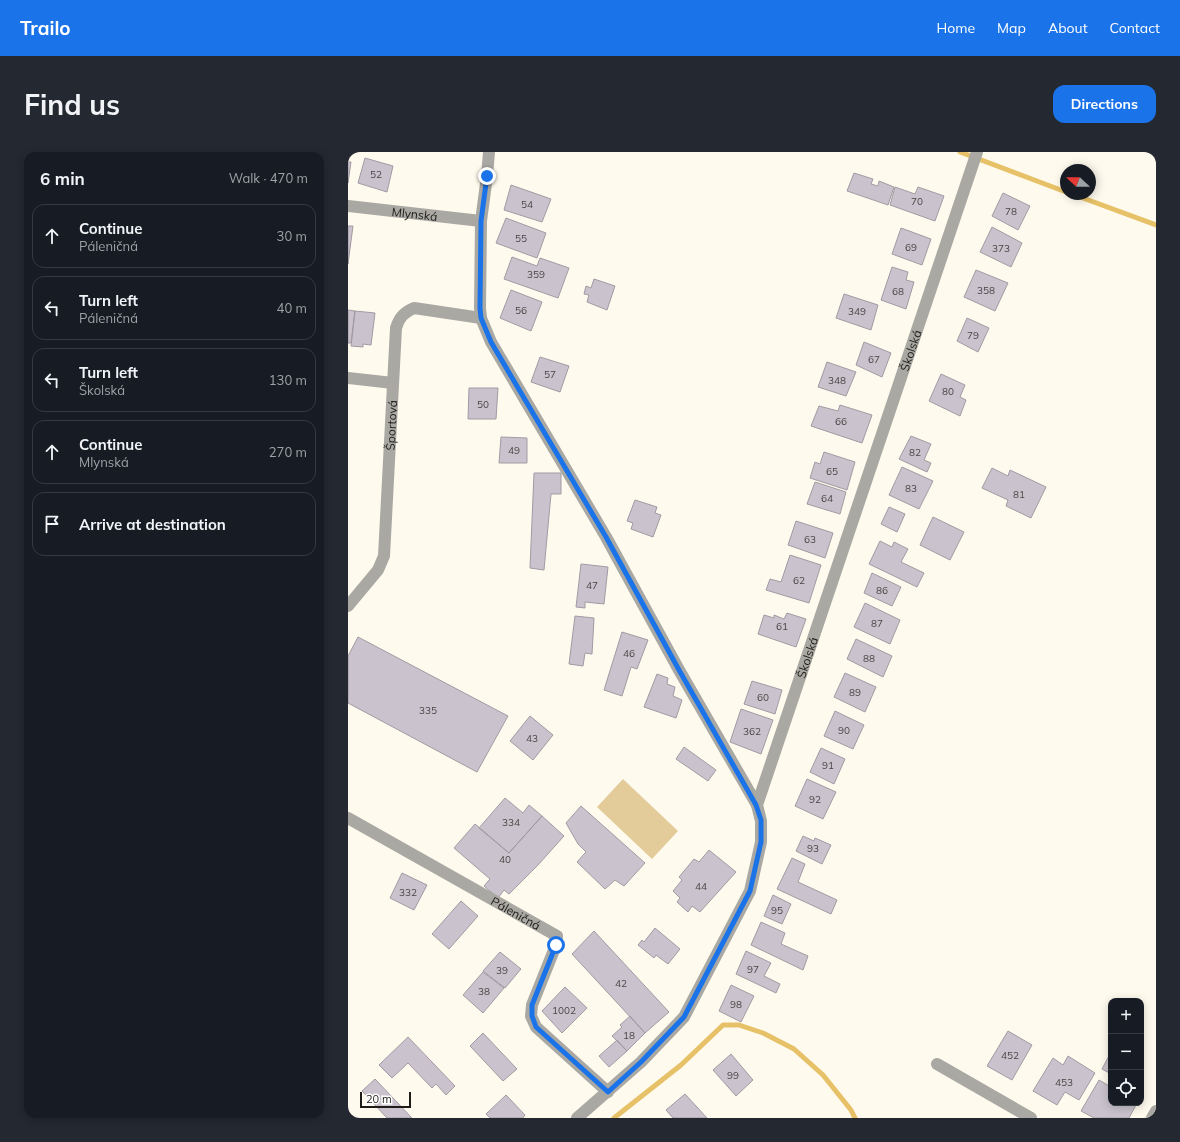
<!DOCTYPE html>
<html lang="en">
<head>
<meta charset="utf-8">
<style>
  body { margin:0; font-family:Mulish,sans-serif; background:#242831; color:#f1f3f6 }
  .controls { position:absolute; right:12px; bottom:12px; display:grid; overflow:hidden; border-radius:8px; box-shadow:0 2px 10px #0003 }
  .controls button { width:36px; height:36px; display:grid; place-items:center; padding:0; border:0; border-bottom:1px solid #363941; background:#171b24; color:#f1f3f6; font:20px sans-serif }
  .compass { position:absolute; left:712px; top:12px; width:36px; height:36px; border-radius:50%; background:#171b24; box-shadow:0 2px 10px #0003; rotate:292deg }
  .scale { position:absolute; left:12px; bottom:10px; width:51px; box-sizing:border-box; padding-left:4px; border:2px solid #1e1c18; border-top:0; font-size:11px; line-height:14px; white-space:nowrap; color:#1e1c18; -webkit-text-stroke:3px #fff; paint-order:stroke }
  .stop { position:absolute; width:12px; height:12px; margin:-9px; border:3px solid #1a73e8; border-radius:50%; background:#fff }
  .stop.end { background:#1a73e8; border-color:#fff; box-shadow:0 1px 4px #0008 }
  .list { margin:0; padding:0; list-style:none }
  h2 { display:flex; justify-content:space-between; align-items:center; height:52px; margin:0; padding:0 16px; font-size:17px }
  h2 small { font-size:13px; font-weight:400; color:#9ea1a6 }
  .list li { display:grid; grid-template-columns:26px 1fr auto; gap:12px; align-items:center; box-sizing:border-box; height:64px; margin:0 8px 8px; padding:0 8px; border:1px solid #363941; border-radius:12px }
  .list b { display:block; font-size:15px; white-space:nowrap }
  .list p { margin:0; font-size:13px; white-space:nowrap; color:#9ea1a6 }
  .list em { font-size:13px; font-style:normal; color:#9ea1a6 }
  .icon { flex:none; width:22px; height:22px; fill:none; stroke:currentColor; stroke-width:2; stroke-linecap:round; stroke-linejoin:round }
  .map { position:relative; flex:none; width:808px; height:966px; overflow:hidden; border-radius:12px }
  header { display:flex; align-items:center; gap:24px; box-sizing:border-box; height:56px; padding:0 20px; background:#1a73e8; color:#fff }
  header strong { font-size:19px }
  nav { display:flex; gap:22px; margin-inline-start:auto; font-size:14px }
  .intro { display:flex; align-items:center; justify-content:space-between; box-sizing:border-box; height:96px; padding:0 24px }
  h1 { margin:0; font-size:28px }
  .button { padding:10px 18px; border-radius:12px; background:#1a73e8; color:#fff; font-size:14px; font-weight:700 }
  main { display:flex; gap:24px; padding:0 24px }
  aside { flex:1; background:#171b24; border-radius:12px; box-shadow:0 2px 10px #0003 }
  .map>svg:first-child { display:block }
  .green { fill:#e3cc99 }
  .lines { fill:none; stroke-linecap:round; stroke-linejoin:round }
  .stream { stroke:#e7c168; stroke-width:5 }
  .building { fill:#cac3cd; stroke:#a19aa3 }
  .street { stroke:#aaa8a3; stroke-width:12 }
  .route { stroke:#1a73e8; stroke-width:5 }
  .labels { text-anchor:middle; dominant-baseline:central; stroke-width:3.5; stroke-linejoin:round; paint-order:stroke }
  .number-label { font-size:10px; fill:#494645 }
  .street-label { font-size:12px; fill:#1e1c18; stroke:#fff }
</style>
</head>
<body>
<header>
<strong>Trailo</strong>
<nav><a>Home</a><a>Map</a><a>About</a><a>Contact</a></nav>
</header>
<div class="intro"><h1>Find us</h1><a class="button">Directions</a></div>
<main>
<aside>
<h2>6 min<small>Walk · 470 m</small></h2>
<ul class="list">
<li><svg class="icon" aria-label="ahead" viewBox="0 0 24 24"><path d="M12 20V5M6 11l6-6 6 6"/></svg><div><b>Continue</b><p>Páleničná</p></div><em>30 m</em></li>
<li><svg class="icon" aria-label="left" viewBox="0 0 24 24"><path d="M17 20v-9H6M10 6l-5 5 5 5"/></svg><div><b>Turn left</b><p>Páleničná</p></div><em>40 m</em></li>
<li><svg class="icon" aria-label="left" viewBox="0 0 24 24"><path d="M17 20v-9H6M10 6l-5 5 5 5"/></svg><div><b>Turn left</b><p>Školská</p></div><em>130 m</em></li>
<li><svg class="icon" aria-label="ahead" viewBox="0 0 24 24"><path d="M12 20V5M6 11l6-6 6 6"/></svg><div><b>Continue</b><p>Mlynská</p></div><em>270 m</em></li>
<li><svg class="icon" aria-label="arrive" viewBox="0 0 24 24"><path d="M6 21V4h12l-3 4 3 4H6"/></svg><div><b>Arrive at destination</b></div></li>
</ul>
</aside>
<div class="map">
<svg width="808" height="966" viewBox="0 0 808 966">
  <rect width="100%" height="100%" fill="#fffaee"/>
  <path class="green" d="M275 627 330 679 304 707 249 655Z"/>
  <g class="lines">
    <path class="stream" d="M612 0 718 40
      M724 42 808 73
      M266 966 333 913 375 873H391L415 881 446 897 475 923 503 958 507 966"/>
  </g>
  <path class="building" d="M17 6 45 14 39 40 10 31Z
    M0 10H3L0 31Z
    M506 21 525 27 523 32 530 34 531 29 546 35 540 53 499 39Z
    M163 33 203 47 194 70 156 58Z
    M547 35 567 42 570 35 596 44 587 69 542 53Z
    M655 41 682 54 670 78 644 64Z
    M158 66 198 81 189 106 148 91Z
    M0 74H5L0 112Z
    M644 75 674 91 663 115 632 100Z
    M553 76 583 87 574 113 544 102Z
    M164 105 189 114 192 106 221 116 210 146 156 127Z
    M544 115 560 120 558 128 566 130 558 157 533 148Z
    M628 118 660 131 647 159 616 145Z
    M246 127 267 134 259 158 239 150 241 143 236 142 238 134 243 136Z
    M163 138 194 150 183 179 152 166Z
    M496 142 530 153 523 178 488 166Z
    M0 158 7 159 3 191H0Z
    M7 159 27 161 23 193 15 192V195L3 194Z
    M619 166 641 176 630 200 609 189Z
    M516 190 543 201 534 225 508 213Z
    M192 205 221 214 212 240 183 230Z
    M479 210 508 220 498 244 470 235Z
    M593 222 617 233 612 245 618 248 612 264 581 249Z
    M121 236H150L148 267H120Z
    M492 253 524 263 514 291 463 274 471 254 490 259Z
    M563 284 583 292 576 308 583 311 579 320 551 307Z
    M153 285 179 286V311H151Z
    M476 300 507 310 499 338 462 326 467 310 472 312Z
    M554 315 585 329 571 357 541 343Z
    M644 316 660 324 662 318 698 335 683 366 658 354 660 348 634 336Z
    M186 321H213V342H203L196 418 182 416Z
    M467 330 498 340 492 362 459 352Z
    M287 348 309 355 307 361 313 363 305 385 283 377 285 371 279 369Z
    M541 355 557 362 549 380 533 372Z
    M585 365 616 380 602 408 572 393Z
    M448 369 485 381 477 406 440 393Z
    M532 389 544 395 546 390 560 397 553 410 576 421 569 435 521 412Z
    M442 403 473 413 461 451 418 438 422 427 433 430Z
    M233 412 260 415 256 452 237 450V456L228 455Z
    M524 421 553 435 544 454 516 441Z
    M517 451 552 468 542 492 506 475Z
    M439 461 458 467 448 495 410 482 416 463 426 466V463L436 467Z
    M227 464 246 466 244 502 237 501 235 514 221 512Z
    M274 480 300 488 289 517 283 515 274 544 256 538Z
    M10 485 160 564 129 620 0 551V504Z
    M508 487 544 504 535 525 499 507Z
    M497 521 528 535 517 560 486 545Z
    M309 522 320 526 319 532 327 535 325 544 334 548 328 566 296 555Z
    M404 529 434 538 427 562 396 552Z
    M393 557 425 568 413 602 382 590Z
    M487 559 516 573 505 597 476 584Z
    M182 564 205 583 185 608 162 589Z
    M336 595 368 618 360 629 328 607Z
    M473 596 497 607 486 632 462 620Z
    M459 627 488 640 475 667 447 654Z
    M157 646 175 661 181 653 194 664 161 701 131 676Z
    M233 654 297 711 276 734 267 728 257 737 229 710 238 700 230 692 218 671Z
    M194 664 216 684 190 713 161 742 156 738 150 746 136 734 142 727 106 696 127 672 161 701Z
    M455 684 466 689 467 686 483 693 474 712 448 699Z
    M361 698 388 720 352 760 344 754 340 760 329 750 332 746 325 739 334 728 331 725 346 707 351 710Z
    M444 706 457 712 450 730 489 748 483 762 429 737Z
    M54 721 79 733 66 758 42 746Z
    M425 743 443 752 434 772 416 764Z
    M113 749 130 764 101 797 84 782Z
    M413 770 437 781 433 792 460 804 455 818 403 793Z
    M307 776 332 797 320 812 308 803 306 806 290 793 294 788 296 790Z
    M246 779 321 860 297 881 224 802Z
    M398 799 423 811 416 824 432 832 428 841 388 822Z
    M152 800 173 817 157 836 135 819Z
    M135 820 156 836 135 861 115 843Z
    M383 833 406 844 393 870 371 859Z
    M217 835 239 856 214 881 194 859Z
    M282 864 297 881 279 899 264 884 274 875 272 873Z
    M660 879 684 893 664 928 639 914Z
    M135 881 169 917 155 929 122 894Z
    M60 885 107 934 98 943 88 932 84 936 60 911 44 926 31 913Z
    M269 888 279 899 261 915 251 904Z
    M763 900V922L754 917Z
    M383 902 405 928 388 944 365 918Z
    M720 904 747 921 731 948 717 940 709 953 685 939 705 906 715 913Z
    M27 927 64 966H39L14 939Z
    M751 928 763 935V951H789L781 966H746L733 959Z
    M337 942 359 966H325L318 958Z
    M158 943 177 963 175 966H142L138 962Z"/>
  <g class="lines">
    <g class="street">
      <path d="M141 0 139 24 133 69 132 156 133 166 143 190 258 385 331 518 409 653"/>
      <path id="s1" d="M0 54 133 69"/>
      <path d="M0 226 45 231"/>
      <path id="s2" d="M0 454 30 418 36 404 48 176C51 166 55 161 66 156L133 166"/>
      <path id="s3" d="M0 666 209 784 208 793 184 853 183 864 188 875 260 940"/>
      <path d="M589 912 683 966"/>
      <path id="s4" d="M229 966 293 910 336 865 402 739 413 690V669L409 653 629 0"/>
      <path d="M804 966 808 959"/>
    </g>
  </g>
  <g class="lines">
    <path class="route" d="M139 24 133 69 132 156 133 166 143 190 258 385 331 518 408 653 413 668V690L402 739 336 865 293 910 260 940 188 875 184 864V853L208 793"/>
  </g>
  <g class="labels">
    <g class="number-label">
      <text x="28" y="22">52</text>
      <text x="569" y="49">70</text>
      <text x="179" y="52">54</text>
      <text x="663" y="59">78</text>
      <text x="173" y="86">55</text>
      <text x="563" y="95">69</text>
      <text x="653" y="96">373</text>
      <text x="188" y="122">359</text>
      <text x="638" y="138">358</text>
      <text x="550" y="139">68</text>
      <text x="173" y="158">56</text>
      <text x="509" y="159">349</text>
      <text x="625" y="183">79</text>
      <text x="526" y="207">67</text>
      <text x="202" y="222">57</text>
      <text x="489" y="228">348</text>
      <text x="600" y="239">80</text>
      <text x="135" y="252">50</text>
      <text x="493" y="269">66</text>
      <text x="166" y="298">49</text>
      <text x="567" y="300">82</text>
      <text x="484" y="319">65</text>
      <text x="563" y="336">83</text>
      <text x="671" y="342">81</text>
      <text x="479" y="346">64</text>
      <text x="462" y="387">63</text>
      <text x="451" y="428">62</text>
      <text x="244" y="433">47</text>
      <text x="534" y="438">86</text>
      <text x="529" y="471">87</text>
      <text x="434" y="474">61</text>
      <text x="281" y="501">46</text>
      <text x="521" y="506">88</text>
      <text x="507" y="540">89</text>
      <text x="415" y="545">60</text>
      <text x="80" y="558">335</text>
      <text x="496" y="578">90</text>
      <text x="404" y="579">362</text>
      <text x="184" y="586">43</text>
      <text x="480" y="613">91</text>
      <text x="467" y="647">92</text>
      <text x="163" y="670">334</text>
      <text x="465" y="696">93</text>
      <text x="157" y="707">40</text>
      <text x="353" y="734">44</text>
      <text x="60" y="740">332</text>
      <text x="429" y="758">95</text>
      <text x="405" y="817">97</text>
      <text x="154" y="818">39</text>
      <text x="273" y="831">42</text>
      <text x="136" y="839">38</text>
      <text x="388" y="852">98</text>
      <text x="216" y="858">1002</text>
      <text x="281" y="883">18</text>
      <text x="662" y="903">452</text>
      <text x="385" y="923">99</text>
      <text x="716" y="930">453</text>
    </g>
    <g class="street-label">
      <text stroke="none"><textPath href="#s1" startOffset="67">Mlynská</textPath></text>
      <text stroke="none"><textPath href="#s4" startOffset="857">Školská</textPath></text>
      <text stroke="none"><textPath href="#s2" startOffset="193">Športová</textPath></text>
      <text stroke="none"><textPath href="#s4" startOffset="533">Školská</textPath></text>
      <text stroke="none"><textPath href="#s3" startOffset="193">Páleničná</textPath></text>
    </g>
  </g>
</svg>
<div class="controls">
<button>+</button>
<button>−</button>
<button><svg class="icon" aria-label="locate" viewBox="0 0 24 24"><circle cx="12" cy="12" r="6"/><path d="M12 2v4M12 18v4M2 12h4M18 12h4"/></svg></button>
</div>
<svg class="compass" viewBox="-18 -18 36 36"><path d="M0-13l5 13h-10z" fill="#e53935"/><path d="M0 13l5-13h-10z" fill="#9ea1a6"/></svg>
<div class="scale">20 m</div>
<div class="stop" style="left:208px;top:793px"></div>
<div class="stop end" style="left:139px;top:24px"></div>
</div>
</main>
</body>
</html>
